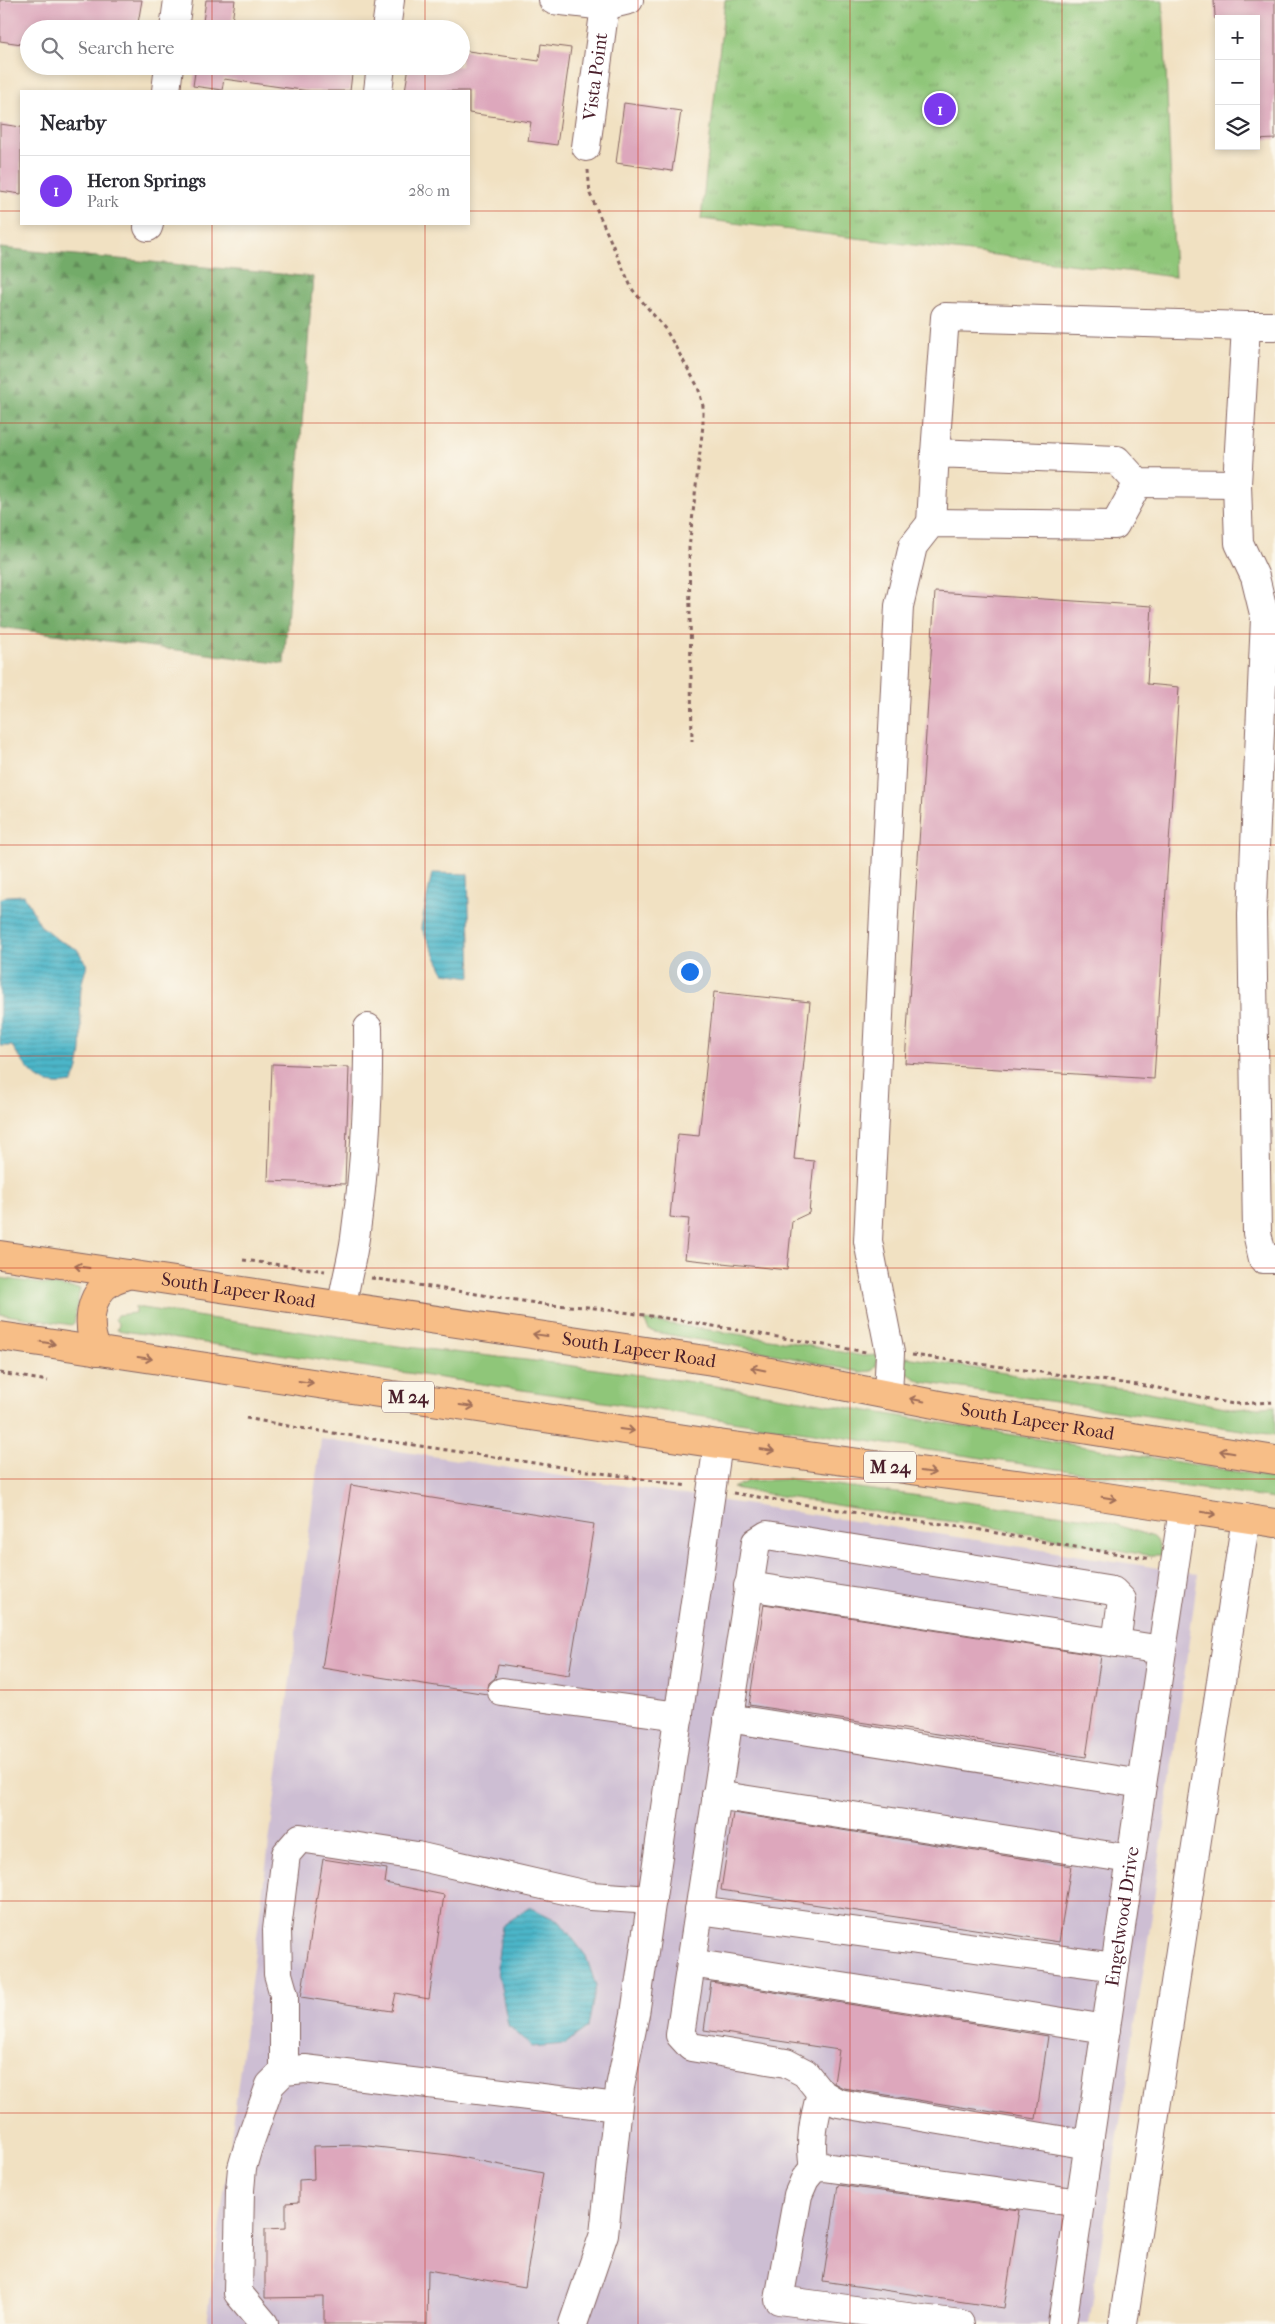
<!DOCTYPE html>
<html lang="en">
<head>
<meta charset="utf-8">
<style>
  body { margin:0; font-family:"IM FELL French Canon",serif; background:#f2f2f3; color:#2b2b33 }
  .controls { position:absolute; right:15px; top:15px; display:grid; overflow:hidden; border-radius:0px; box-shadow:0 2px 8px #0003 }
  .controls button { width:45px; height:45px; display:grid; place-items:center; padding:0; border:0; border-bottom:1px solid #e1e1e2; background:#fff; color:#2b2b33; font:25px sans-serif }
  .you { position:absolute; left:689px; top:971px; width:18px; height:18px; margin:-12px; border:4px solid #fff; border-radius:50%; background:#1a73e8; box-shadow:0 0 0 8px #1a73e833 }
  .badge { display:grid; place-items:center; width:32px; height:32px; border-radius:50%; background:#7c3aed; color:#fff; font-size:16px; font-weight:700 }
  .pin { position:absolute; translate:-50% -50%; border:2px solid #fff; box-shadow:0 1px 5px #0006 }
  .list { margin:0; padding:0; list-style:none }
  h2 { display:flex; justify-content:space-between; align-items:center; height:65px; margin:0; padding:0 20px; font-size:21px }
  h2 small { font-size:16px; font-weight:400; color:#7c7c81 }
  .list li { display:grid; grid-template-columns:32px 1fr auto; gap:15px; align-items:center; box-sizing:border-box; height:70px; padding:0 20px; border-top:1px solid #e1e1e2 }
  .list b { display:block; font-size:19px; white-space:nowrap }
  .list p { margin:0; font-size:16px; white-space:nowrap; color:#7c7c81 }
  .list em { font-size:16px; font-style:normal; color:#7c7c81 }
  .icon { flex:none; width:28px; height:28px; fill:none; stroke:currentColor; stroke-width:2; stroke-linecap:round; stroke-linejoin:round }
  .map { position:relative; flex:none; width:1275px; height:2324px; overflow:hidden }
  .search { position:absolute; background:#fff; box-shadow:0 2px 8px #0003; left:20px; top:20px; width:450px; height:55px; display:flex; align-items:center; gap:12px; box-sizing:border-box; padding:0 18px; border-radius:28px; color:#7c7c81; font-size:19px }
  .panel { position:absolute; background:#fff; box-shadow:0 2px 8px #0003; left:20px; top:90px; width:450px; height:135px; border-radius:0px }
  .map>svg:first-child { display:block }
  .industrial { fill:#cdbed3 }
  .grass { fill:#8fc679; stroke:#6c7252 }
  .forest { fill:url(#forest-firs); stroke:#5e654a }
  .park { fill:url(#park-tufts); stroke:#6c7252 }
  .water { fill:url(#water-rules); stroke:#4b6a7a }
  .building { fill:#dda7bc }
  .lines { fill:none; stroke-linecap:round; stroke-linejoin:round }
  .minor-casing { stroke:#846360; stroke-width:30 }
  .major-casing { stroke:#846360; stroke-width:30 }
  .path { stroke:#846360; stroke-width:3; stroke-dasharray:4 4; stroke-linecap:butt }
  .minor { stroke:#fff; stroke-width:28 }
  .major { stroke:#f7be87; stroke-width:28 }
  .oneway { stroke:#a06e59 }
  .grid { fill:none; stroke:#c8321e; stroke-width:1; stroke-opacity:0.55 }
  .labels { text-anchor:middle; dominant-baseline:central; stroke-width:4.5; stroke-linejoin:round; paint-order:stroke }
  .shield { fill:#fbf7ec; stroke:#7f6065; stroke-width:1 }
  .shield-label { font-size:18px; font-weight:bold; fill:#4a1f2b }
  .street-label { font-size:19px; fill:#4a1f2b; stroke:#fbf7ec }
</style>
</head>
<body>
<div class="map">
<svg width="1275" height="2324" viewBox="0 0 1275 2324">
  <defs>
    <pattern id="forest-firs" width="22" height="20" patternUnits="userSpaceOnUse" patternTransform="scale(1.25)"><rect width="22" height="20" fill="#73ab69"/><path d="M5 1l3.5 6h-7zM16 11l3.5 6h-7z" fill="#608b57"/></pattern>
    <pattern id="park-tufts" width="24" height="20" patternUnits="userSpaceOnUse" patternTransform="scale(1.25)"><rect width="24" height="20" fill="#8fc679"/><path d="M3 7l-1-3M5 7V3M7 7l1-3M15 17l-1-3M17 17v-4M19 17l1-3" fill="none" stroke="#77a063"/></pattern>
    <pattern id="water-rules" width="6" height="5" patternUnits="userSpaceOnUse" patternTransform="scale(1.25)"><rect width="6" height="5" fill="#4cb6c9"/><path d="M0 2.5h6" fill="none" stroke="#4193a3"/></pattern>
  </defs>
  <rect width="100%" height="100%" fill="#fbf7ec"/>
  <filter id="ink" filterUnits="userSpaceOnUse"><feTurbulence type="fractalNoise" baseFrequency=".02" numOctaves="2"/><feDisplacementMap in="SourceGraphic" scale="10" xChannelSelector="R" yChannelSelector="G"/><feConvolveMatrix kernelMatrix="1 2 1 2 8 2 1 2 1" color-interpolation-filters="sRGB"/></filter>
  <filter id="wash" filterUnits="userSpaceOnUse"><feTurbulence type="fractalNoise" baseFrequency=".0096" numOctaves="4" result="noise"/><feDisplacementMap in="SourceGraphic" scale="20" xChannelSelector="R" yChannelSelector="G"/><feGaussianBlur stdDeviation="1.12" result="paint"/><feColorMatrix in="noise" values="0 0 0 0 0 0 0 0 0 0 0 0 0 0 0 0 0 1.4 0 .05"/><feComposite in="paint" operator="in"/></filter>
  <g filter="url(#wash)">
    <rect width="100%" height="100%" fill="#f1e1c2"/>
    <path class="industrial" d="M321 1439 1198 1574 1151 1921 1089 2324H207Z"/>
    <path class="grass" d="M0 1278 80 1289 74 1323 72 1325 0 1314Z
      M135 1307 398 1346 544 1362 692 1382 1275 1478V1499L1063 1470 117 1330 119 1325 115 1319 117 1315 135 1313Z
      M644 1320 789 1342 863 1356 877 1355 876 1366 872 1371 860 1372 735 1346 654 1332 649 1330Z
      M906 1357 1029 1377 1144 1391 1235 1409 1275 1406V1435L922 1382 908 1374 905 1366Z
      M790 1479 1103 1520 1153 1537 1158 1543 1162 1555H1146L979 1525 890 1514 733 1488 748 1481Z"/>
    <path class="forest" d="M0 248 313 277 284 664 0 627Z"/>
    <path class="park" d="M725 0H1163L1175 277 701 219Z"/>
    <path class="water" d="M432 873 468 874 471 977 444 973 421 927Z
      M24 895 40 925 58 940 77 949 87 965C85 973 82 980 81 988 78 1020 88 1053 72 1083 37 1089 30 1072 12 1046H0V899L7 896Z
      M530 1907 560 1922 586 1956 596 1986 588 2027 564 2044 532 2047 508 2025 497 1966 502 1926Z"/>
    <g id="blocks">
      <path class="building" d="M0 0H142L137 29H29V45L0 41Z
        M206 0H235L231 29H202Z
        M1214 0H1275V139L1256 140V19H1215Z
        M541 44 571 48 557 145 528 141 531 122 469 113V91H405L409 66H461V50L539 61Z
        M196 66H353L350 91H309L224 79 222 90 193 86Z
        M624 103 681 111 672 171 616 163Z
        M0 124 21 127V194L0 191Z
        M935 592 1152 606 1147 684 1179 687 1154 1079 905 1063Z
        M714 992 810 1002 794 1159 814 1161 809 1213 792 1221 787 1270 685 1259 689 1219 670 1217 678 1134 699 1136Z
        M272 1064 349 1067 345 1184 268 1181Z
        M351 1485 594 1524 569 1675 498 1664 495 1678 489 1683 487 1694 322 1668Z
        M764 1604 1101 1656 1086 1757 749 1705Z
        M733 1813 1071 1866 1059 1942 721 1890Z
        M323 1859 387 1869 385 1883 444 1895 429 1999 396 1993 392 2011 301 1997Z
        M711 1982 1048 2036 1036 2119 843 2088 834 2083 839 2050 704 2030Z
        M359 2145 449 2155 543 2173 525 2287 428 2270 427 2324H324V2297L265 2298V2229L286 2228V2203L299 2202V2180L314 2179 313 2146Z
        M838 2185 1019 2210 1004 2308 823 2281Z"/>
    </g>
  </g>
  <g filter="url(#ink)">
    <use href="#blocks" fill-opacity="0" stroke="#846360" stroke-width="1"/>
    <g class="lines">
      <g class="minor-casing">
        <g id="minor">
          <path d="M553 0 605 6 629 0"/>
          <path d="M174 29 178 0"/>
          <path d="M386 29 390 0"/>
          <path d="M166 91 169 66"/>
          <path d="M378 91 381 66"/>
          <path id="s1" d="M586 147 605 6"/>
          <path d="M148 227 149 224"/>
          <path d="M1275 326H1246L1237 484 1239 543 1255 577 1265 618 1252 914 1257 1233 1263 1259H1275"/>
          <path d="M935 453 945 317 1246 326"/>
          <path d="M931 523 935 453 1117 460 1138 483 1237 484"/>
          <path d="M342 1306C345 1283 352 1261 355 1238 365 1168 369 1098 368 1028"/>
          <path d="M888 1395 890 1353 868 1241 899 606 913 546 931 523 1115 525 1138 483"/>
          <path d="M748 1586 1162 1650"/>
          <path d="M502 1692 679 1716"/>
          <path d="M728 1718 1142 1784"/>
          <path d="M716 1795 1131 1859"/>
          <path d="M699 1910 1115 1967"/>
          <path d="M691 1963 1106 2029"/>
          <path d="M284 2071V1995L278 1974 277 1930 286 1854 300 1838 417 1856 591 1896 652 1900"/>
          <path d="M1089 2145 838 2103 821 2093 805 2073 786 2063 691 2047 680 2035 756 1542 767 1535 1113 1591 1122 1600 1116 1643"/>
          <path d="M814 2168C809 2141 814 2119 821 2093"/>
          <path d="M264 2324 238 2293 240 2190 242 2168 248 2147 270 2085 284 2071 305 2069 617 2107"/>
          <path d="M573 2324 604 2234 620 2087 635 2014 718 1444"/>
          <path d="M960 2324 779 2300 798 2195 805 2179 814 2168 824 2167 1080 2203"/>
          <path id="s2" d="M1062 2324 1183 1509"/>
          <path d="M1123 2324 1246 1518"/>
        </g>
      </g>
      <g class="major-casing">
        <g id="major">
          <path id="s3" d="M0 1255 719 1362 965 1410 1275 1460"/>
          <path d="M0 1336 718 1444 1061 1490 1275 1523"/>
          <path d="M97 1351C87 1328 87 1295 112 1281 117 1278 124 1276 130 1274"/>
        </g>
      </g>
      <path class="path" d="M588 170 590 194 632 289 666 330 698 387 703 406V425L689 548 692 741
        M243 1260 325 1271
        M371 1278 549 1305 588 1307 672 1319 866 1352
        M912 1355 1153 1387 1233 1404 1275 1402
        M0 1373 48 1381
        M246 1418 293 1427 688 1486
        M733 1493 889 1518 960 1526 1050 1543 1152 1559"/>
      <use href="#minor" class="minor"/>
      <use href="#major" class="major"/>
    </g>
    <defs><path id="oneway-shaft" d="M-6 0H5M1.5-3L5.5 0L1.5 3" fill="none" stroke-width="1.6" stroke-linecap="round" stroke-linejoin="round" transform="scale(1.25)"/></defs>
    <g class="oneway">
      <use href="#oneway-shaft" transform="translate(82 1267) rotate(-172)"/>
      <use href="#oneway-shaft" transform="translate(540 1335) rotate(-172)"/>
      <use href="#oneway-shaft" transform="translate(48 1343) rotate(9)"/>
      <use href="#oneway-shaft" transform="translate(145 1358) rotate(8)"/>
      <use href="#oneway-shaft" transform="translate(758 1369) rotate(-169)"/>
      <use href="#oneway-shaft" transform="translate(306 1382) rotate(8)"/>
      <use href="#oneway-shaft" transform="translate(917 1400) rotate(-169)"/>
      <use href="#oneway-shaft" transform="translate(467 1406) rotate(8)"/>
      <use href="#oneway-shaft" transform="translate(627 1430) rotate(8)"/>
      <use href="#oneway-shaft" transform="translate(767 1450) rotate(8)"/>
      <use href="#oneway-shaft" transform="translate(1227 1452) rotate(-171)"/>
      <use href="#oneway-shaft" transform="translate(928 1472) rotate(8)"/>
      <use href="#oneway-shaft" transform="translate(1109 1498) rotate(9)"/>
      <use href="#oneway-shaft" transform="translate(1209 1513) rotate(9)"/>
    </g>
  </g>
  <path class="grid" d="M212 0V29M425 0V29M638 0V2324M850 0V2324M1062 0V2324M212 66V91M425 66V91M0 211H21M469 211H1275M212 224V2324M425 224V2324M0 423H1275M0 634H1275M0 845H1275M0 1056H1275M0 1268H1275M0 1479H1275M0 1690H1275M0 1901H1275M0 2113H1275"/>
  <g class="labels">
    <g class="shield">
      <rect x="382" y="1381.5" width="52" height="31" rx="4"/>
      <rect x="864" y="1451.5" width="52" height="31" rx="4"/>
    </g>
    <g class="shield-label">
      <text x="408" y="1397">M 24</text>
      <text x="890" y="1467">M 24</text>
    </g>
    <g class="street-label">
      <text stroke="none"><textPath href="#s1" startOffset="71">Vista Point</textPath></text>
      <text stroke="none"><textPath href="#s3" startOffset="241">South Lapeer Road</textPath></text>
      <text stroke="none"><textPath href="#s3" startOffset="646">South Lapeer Road</textPath></text>
      <text stroke="none"><textPath href="#s3" startOffset="1051">South Lapeer Road</textPath></text>
      <text stroke="none"><textPath href="#s2" startOffset="412">Engelwood Drive</textPath></text>
    </g>
  </g>
</svg>
<div class="controls">
<button>+</button>
<button>−</button>
<button><svg class="icon" aria-label="layers" viewBox="0 0 24 24"><path d="M12 4l9 5-9 5-9-5zM3 14l9 5 9-5"/></svg></button>
</div>
<div class="you"></div>
<div class="pin badge" style="left:940px;top:109px">1</div>
<div class="search"><svg class="icon" aria-label="search" viewBox="0 0 24 24"><circle cx="10" cy="10" r="6"/><path d="M15 15l6 6"/></svg>Search here</div>
<section class="panel">
<h2>Nearby<small></small></h2>
<ul class="list">
<li><span class="badge">1</span><div><b>Heron Springs</b><p>Park</p></div><em>280 m</em></li>
</ul>
</section>
</div>
</body>
</html>
